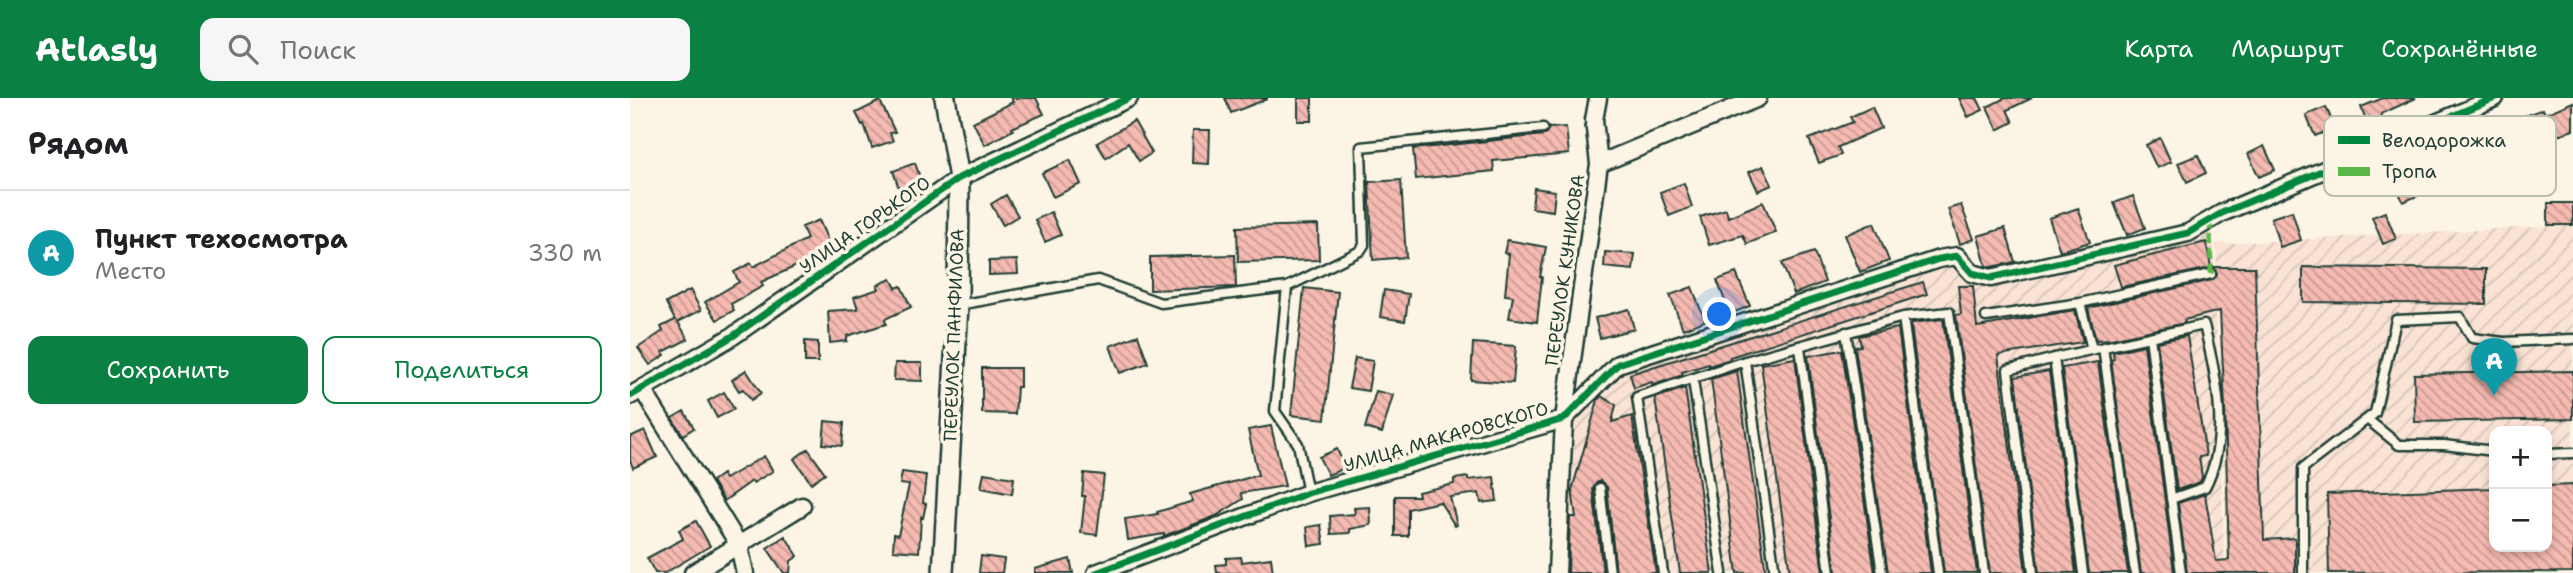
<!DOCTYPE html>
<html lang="ru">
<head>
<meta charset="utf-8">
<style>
  body { margin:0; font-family:"Shantell Sans",sans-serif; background:#f6f6f6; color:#202124 }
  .controls { position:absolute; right:21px; bottom:21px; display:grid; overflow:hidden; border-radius:14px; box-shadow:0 4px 10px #0003 }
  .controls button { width:63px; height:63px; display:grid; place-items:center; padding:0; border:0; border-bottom:2px solid #e0e0e0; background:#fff; color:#202124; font:35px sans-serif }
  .you { position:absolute; left:1090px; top:217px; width:24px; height:24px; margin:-18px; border:5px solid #fff; border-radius:50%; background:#1a73e8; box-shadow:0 0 0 10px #1a73e833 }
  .badge { display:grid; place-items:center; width:46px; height:46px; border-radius:50%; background:#0b8043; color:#fff; font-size:23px; font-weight:700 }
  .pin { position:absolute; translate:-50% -58px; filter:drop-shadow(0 2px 4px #0008) }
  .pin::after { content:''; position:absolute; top:37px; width:24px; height:21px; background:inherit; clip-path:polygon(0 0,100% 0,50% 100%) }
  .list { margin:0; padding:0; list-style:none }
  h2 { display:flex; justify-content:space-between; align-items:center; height:91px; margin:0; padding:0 28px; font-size:30px }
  h2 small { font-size:23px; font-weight:400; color:#757577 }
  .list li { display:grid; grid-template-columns:46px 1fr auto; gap:21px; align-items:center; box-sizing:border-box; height:126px; padding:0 28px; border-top:2px solid #e0e0e0 }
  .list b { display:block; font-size:26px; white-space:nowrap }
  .list p { margin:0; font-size:23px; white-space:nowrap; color:#757577 }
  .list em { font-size:23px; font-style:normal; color:#757577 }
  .actions { display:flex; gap:14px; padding:21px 28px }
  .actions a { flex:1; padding:16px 0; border:2px solid #0b8043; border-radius:14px; text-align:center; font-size:24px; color:#0b8043 }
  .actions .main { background:#0b8043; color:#fff }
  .icon { flex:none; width:38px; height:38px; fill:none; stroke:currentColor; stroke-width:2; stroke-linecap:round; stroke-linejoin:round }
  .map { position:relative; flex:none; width:1943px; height:475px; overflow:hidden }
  header { display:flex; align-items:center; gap:42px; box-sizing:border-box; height:98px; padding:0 35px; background:#0b8043; color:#fff }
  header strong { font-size:33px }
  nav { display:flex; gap:38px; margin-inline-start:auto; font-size:24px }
  .search { width:490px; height:63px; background:#f6f6f6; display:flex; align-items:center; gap:18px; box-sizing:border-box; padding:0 24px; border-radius:14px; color:#757577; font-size:26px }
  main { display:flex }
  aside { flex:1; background:#fff }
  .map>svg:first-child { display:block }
  .industrial { fill:url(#industrial-furrows); fill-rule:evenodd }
  .building { fill:url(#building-back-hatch); stroke:#1f3d34; stroke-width:2 }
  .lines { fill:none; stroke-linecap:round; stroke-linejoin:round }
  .service-casing { stroke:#1f3d34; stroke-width:13 }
  .minor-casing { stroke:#1f3d34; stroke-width:21 }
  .tertiary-casing { stroke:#1f3d34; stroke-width:24 }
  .service { stroke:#fcf5e5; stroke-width:8 }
  .minor { stroke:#fcf5e5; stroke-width:16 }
  .tertiary { stroke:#fcf5e5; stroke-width:19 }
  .quiet { stroke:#58b947; stroke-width:5; stroke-dasharray:10 5; stroke-linecap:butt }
  .cycleway-casing { stroke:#fcf5e5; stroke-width:11 }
  .cycleway { stroke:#00873e; stroke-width:7 }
  .labels { text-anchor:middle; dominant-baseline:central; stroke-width:7; stroke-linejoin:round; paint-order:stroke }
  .street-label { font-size:18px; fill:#1f3d34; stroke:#fcf5e5 }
  .key { fill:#fcf5e5; stroke:#babeb0; stroke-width:2 }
  .key-label { font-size:19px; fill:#1f3d34 }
</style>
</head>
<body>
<header>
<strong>Atlasly</strong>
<div class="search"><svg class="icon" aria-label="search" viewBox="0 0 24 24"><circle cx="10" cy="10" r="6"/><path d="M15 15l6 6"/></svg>Поиск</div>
<nav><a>Карта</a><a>Маршрут</a><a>Сохранённые</a></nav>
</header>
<main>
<aside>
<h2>Рядом<small></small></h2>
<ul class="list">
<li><span class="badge" style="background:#0f9aa8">A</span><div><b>Пункт техосмотра</b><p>Место</p></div><em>330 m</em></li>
</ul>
<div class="actions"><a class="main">Сохранить</a><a>Поделиться</a></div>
</aside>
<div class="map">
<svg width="1943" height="475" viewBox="0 0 1943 475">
  <defs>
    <pattern id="industrial-furrows" width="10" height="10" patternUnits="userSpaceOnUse" patternTransform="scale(1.75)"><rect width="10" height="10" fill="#fae3d5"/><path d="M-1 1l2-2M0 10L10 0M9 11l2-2" fill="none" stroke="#d6c4b7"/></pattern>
    <pattern id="building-back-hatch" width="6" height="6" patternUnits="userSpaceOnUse" patternTransform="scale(1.75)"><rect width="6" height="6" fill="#f5bab1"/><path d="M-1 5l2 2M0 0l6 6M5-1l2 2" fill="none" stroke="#c69891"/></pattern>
  </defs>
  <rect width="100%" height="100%" fill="#fcf5e5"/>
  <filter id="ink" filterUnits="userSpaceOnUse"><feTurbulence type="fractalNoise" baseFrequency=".0143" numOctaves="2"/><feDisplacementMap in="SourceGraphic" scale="14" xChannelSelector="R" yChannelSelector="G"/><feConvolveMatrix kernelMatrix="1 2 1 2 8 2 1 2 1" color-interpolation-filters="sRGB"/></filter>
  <g filter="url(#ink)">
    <path class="industrial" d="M1943 127V475H1597L1586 146ZM1864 333H1917V449H1864Z
      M1583 134 1595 475H930L937 322 989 267 1311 167H1326L1361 184Z"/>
    <path class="building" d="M381 0H406L414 16 382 30 383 32 355 47 343 24 383 4Z
      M595 0H637V1L601 15Z
      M668 0H682V23H668Z
      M1329 0H1347L1353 12 1338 19Z
      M1375 0H1402L1377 12 1383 24 1368 32 1357 9Z
      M1753 0H1786L1751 16 1756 27 1741 34 1731 9Z
      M250 3 265 34 260 35 263 43 242 50 234 26 232 27 226 15Z
      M1943 4V32L1894 50 1883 22 1913 11 1915 16Z
      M1242 9 1251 30 1208 49 1211 57 1189 65 1179 41 1223 24 1220 19Z
      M1696 9 1705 30 1685 38 1676 17Z
      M504 23 522 55 509 63 498 45 476 60 467 45Z
      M936 29 939 56 863 63 864 73 786 81 783 51 914 37 919 30Z
      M563 32H580L579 66 562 65Z
      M1530 40 1541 64 1527 70 1516 47Z
      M1634 48 1645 72 1629 79 1618 56Z
      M1568 57 1576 75 1557 84 1548 65Z
      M440 62 451 86 423 99 412 75Z
      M285 65 294 91 274 105 263 73Z
      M1785 65 1797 94 1773 104 1761 75Z
      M1133 68 1142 87 1128 93 1119 74Z
      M771 82 776 159 743 162 739 84Z
      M1054 85 1062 109 1039 118 1030 94Z
      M904 90 925 93 923 113 902 110Z
      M376 97 388 118 373 127 361 106Z
      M1503 98 1515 130 1497 137 1484 105Z
      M1133 104 1146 134 1117 146 1113 137 1079 147 1070 119 1096 111 1098 119Z
      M1918 105H1943V127H1918Z
      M1331 107 1344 141 1330 146 1318 111Z
      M1448 110 1460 144 1430 153 1419 120Z
      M1662 113 1671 142 1650 149 1641 120Z
      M421 114 431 137 415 144 405 122Z
      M1755 114 1766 141 1753 146 1742 119Z
      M189 122 202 152 131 184 133 188 101 206 104 212 87 222 75 204 109 184 104 174 121 165 123 169 177 141 172 129Z
      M1244 125 1259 163 1230 174 1215 137Z
      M688 127 689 162 608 164 607 129Z
      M1375 130 1385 164 1361 169 1356 168 1348 138Z
      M877 142 916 149 910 179H912L907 224 879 220 883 198 875 197 879 156 874 155Z
      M1576 144 1581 169H1625L1634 442 1665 440V475H1557L1548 405 1575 396 1586 463 1599 462 1595 309 1590 213 1554 222 1555 225 1481 241 1466 242 1458 210 1582 182 1587 177 1585 171 1580 170 1491 189 1484 167Z
      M975 154 1005 156 1003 172 974 169Z
      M1184 154 1195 184 1164 196 1152 165Z
      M605 157 606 189 520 192V159Z
      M387 162 388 176 359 177V163Z
      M1673 169 1856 171V206L1673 204Z
      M1106 175 1120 208 1100 216 1087 182Z
      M261 181 266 190 271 188 281 209 255 221 256 226 217 238V243L200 245 198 213 228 211 224 199 249 191 247 187Z
      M1293 184 1297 196 1100 259V261L1079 268V266L1052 274 1053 277 1023 287 1022 284 1004 290 1000 276Z
      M1328 188H1343L1347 229 1445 212 1453 244 1368 257 1396 475H1360L1326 217 1331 216Z
      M1062 189 1075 223 1053 231 1040 197Z
      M674 190 708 194 695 321 661 317Z
      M60 192 71 212 48 224 58 241 33 254 35 257 20 267 8 250 33 233 31 229 45 222 36 205Z
      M754 192 779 196 775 223 750 219Z
      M999 211 1004 231 970 240 965 220Z
      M1313 221 1347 475H1314L1281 228 1282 225Z
      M1268 230 1301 475H1258L1225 249 1231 248 1229 238Z
      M508 237 518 265 490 275 480 248Z
      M1557 238 1576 358 1569 359 1572 379 1570 384 1547 392 1527 244Z
      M175 243 188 244V264H175Z
      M843 245 886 248 883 285 841 282Z
      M1514 247 1535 403 1544 475H1511L1481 262 1484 261 1483 254Z
      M1212 252 1245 475H1206L1178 258Z
      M725 260 743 263 738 293 719 290Z
      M1165 260 1193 475H1160L1131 266Z
      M1468 264 1498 475H1459L1432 270Z
      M265 265H292V283L264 282Z
      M352 270H390V289H387L385 316 352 315Z
      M116 272 131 295 121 302 113 291 109 293 102 282Z
      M1107 273 1136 475H1107L1081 281Z
      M1419 273 1446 475H1409L1385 279Z
      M1943 273V321L1785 324 1784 276Z
      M1055 290 1082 475H1050L1025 300Z
      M746 293 763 297 752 335 735 330Z
      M94 294 104 311 87 320 78 303Z
      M971 298 986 307 982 324 1002 318 1026 475H986L977 389 970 383 966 385 963 391 973 475H938L940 419H946L942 392 968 302Z
      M54 313 64 330 53 337 42 320Z
      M195 323 214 325 212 348 193 346Z
      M641 328 655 388 611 395 613 401 586 418 534 438V436L498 442 495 421 528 416 527 414 563 403 560 396 628 377 618 332Z
      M15 332 27 359 3 370 0 362V339Z
      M178 351 195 375 181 385 164 361Z
      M707 351 715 370 698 377 689 359Z
      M134 358 143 373 123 385 122 383 94 403 82 383 92 376 95 381Z
      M272 374 296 377 293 405 296 406 293 420 291 419 289 454 263 452 264 436 268 437 279 387 270 386Z
      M354 375 384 380 382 396 351 390Z
      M454 375 474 377 467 437 451 435 455 398H452Z
      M838 379V382L864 379 867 403 851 405 849 395 820 399 827 427 825 428 810 404 778 411V438H765V398H789L788 394 824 386V381Z
      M1943 387V474L1699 475 1697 396 1864 390V449H1917V388Z
      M740 409 741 427 720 431V435L701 436 700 418 725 416 724 410Z
      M66 423 80 448 35 475H25L17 460 53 441 49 432Z
      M691 427 694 446 679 448 677 429Z
      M155 438 168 458 161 463 160 475H154L137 450Z
      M351 458 374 461 372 475H349Z
      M611 459 612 464 641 460 643 475H587L586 467 596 466V460Z
      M440 461 443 475H405V471Z"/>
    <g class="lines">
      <g class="service-casing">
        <path id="service" d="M657 189 645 313 668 346 678 395
          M1450 205 1462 251
          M328 207 468 182 531 205 657 189 730 153 734 147 731 49 913 30
          M1273 219 1319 214 1354 475
          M1356 219 1450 205 1581 176
          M1216 234 1252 475
          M1520 239 1551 475
          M1170 249 1200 475
          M1473 249 1505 475
          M1424 260 1453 475
          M1115 263 1145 475
          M1063 282 1092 475
          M1737 321 1769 347H1814L1864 353
          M1917 356 1943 355
          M970 390 980 475
          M1033 475 1007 299 1115 263 1273 219 1308 475
          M1403 475 1378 272 1433 258 1574 227C1586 279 1601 339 1575 389L1541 401
          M1673 475V370L1745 315 1766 222 1830 219 1842 240 1874 244 1943 241"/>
      </g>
      <g class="minor-casing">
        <path id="minor" d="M969 66 1128 0
          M12 291 109 447 115 475
          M0 298 103 238 329 80 499 0
          M63 475 172 408
          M466 475 678 395 934 321 988 266 1309 161 1327 158 1342 175 1361 180 1558 135 1592 115 1865 0
          M927 475 934 321 969 66 964 22 968 0"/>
      </g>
      <g class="tertiary-casing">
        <path id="tertiary" d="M313 475 328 207 329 80 315 0"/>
      </g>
      <use href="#service" class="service"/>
      <use href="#minor" class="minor"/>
      <use href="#tertiary" class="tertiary"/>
      <path class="quiet" d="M1580 122 1581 176"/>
      <g class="cycleway-casing">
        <path id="cycleway" d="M0 298 103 238 329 80 499 0
          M466 475 678 395 934 321 988 266 1309 161 1327 158 1342 175 1361 180 1558 135 1592 115 1865 0"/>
      </g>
      <use href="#cycleway" class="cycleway"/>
    </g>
  </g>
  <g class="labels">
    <g class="street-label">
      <text transform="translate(235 127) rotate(-35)">УЛИЦА ГОРЬКОГО</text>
      <text transform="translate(935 172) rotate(-82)">ПЕРЕУЛОК КУНИКОВА</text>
      <text transform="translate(324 237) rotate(-88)">ПЕРЕУЛОК ПАНФИЛОВА</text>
      <text transform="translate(816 339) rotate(-16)">УЛИЦА МАКАРОВСКОГО</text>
    </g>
  </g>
  <rect x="1694" y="18" width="232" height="80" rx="10" class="key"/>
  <rect x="1708" y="38" width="32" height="8" fill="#00873e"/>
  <rect x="1708" y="69" width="32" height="9" fill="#58b947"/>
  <g class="key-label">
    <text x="1752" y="49">Велодорожка</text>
    <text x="1752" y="80">Тропа</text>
  </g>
</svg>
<div class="controls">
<button>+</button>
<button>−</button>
</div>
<div class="you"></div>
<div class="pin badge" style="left:1864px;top:298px;background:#0f9aa8">A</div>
</div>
</main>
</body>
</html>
